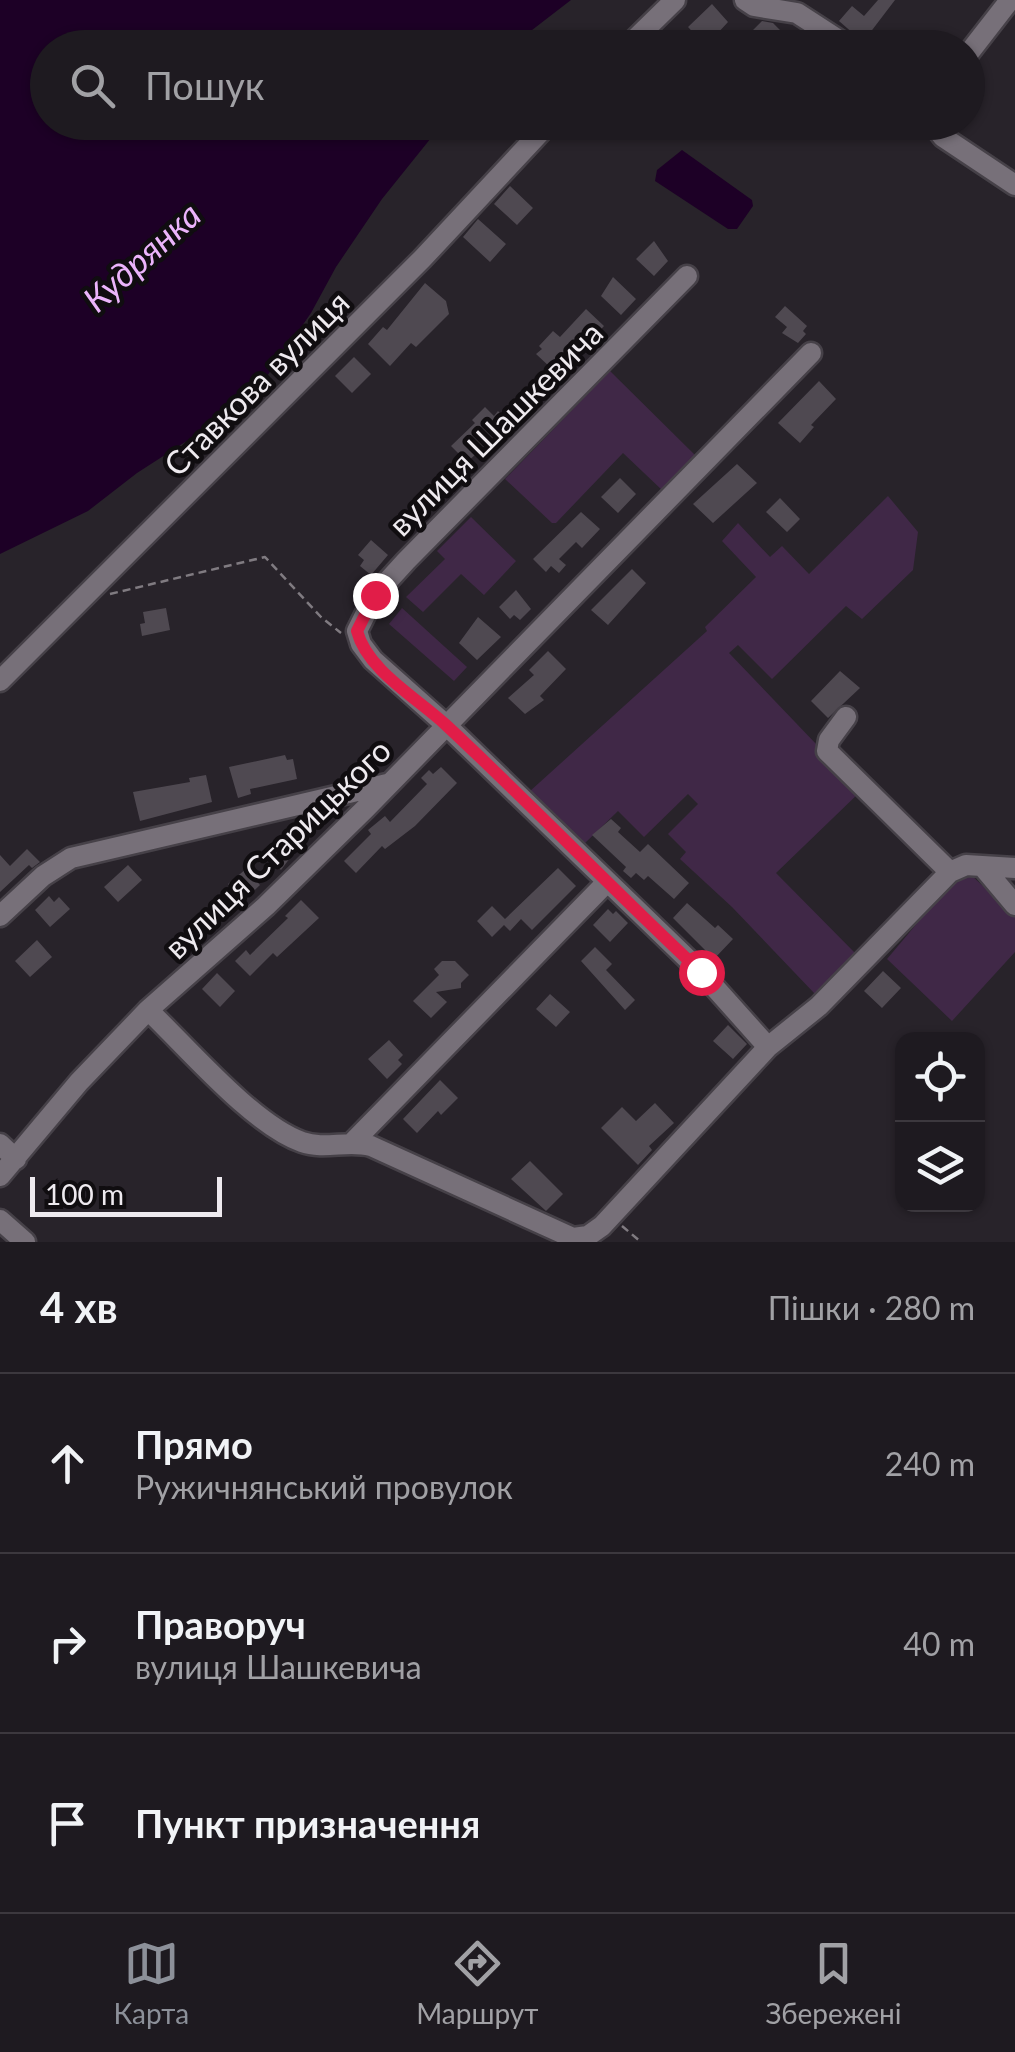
<!DOCTYPE html>
<html lang="uk">
<head>
<meta charset="utf-8">
<style>
  body { margin:0; font-family:Lato,sans-serif; background:#2b272d; color:#f1f3f6 }
  .controls { position:absolute; right:30px; bottom:30px; display:grid; overflow:hidden; border-radius:20px; box-shadow:0 2px 8px #0004 }
  .controls button { width:90px; height:90px; display:grid; place-items:center; padding:0; border:0; border-bottom:2px solid #3c383e; background:#1e1a20; color:#f1f3f6; font:50px sans-serif }
  .scale { position:absolute; left:30px; bottom:25px; width:192px; box-sizing:border-box; padding-left:10px; border:5px solid #eeeaef; border-top:0; font-size:28px; line-height:35px; white-space:nowrap; color:#eeeaef; -webkit-text-stroke:8px #100d10; paint-order:stroke }
  .stop { position:absolute; width:30px; height:30px; margin:-22px; border:8px solid #e11d48; border-radius:50%; background:#fff }
  .stop.end { background:#e11d48; border-color:#fff; box-shadow:0 2px 10px #0008 }
  .list { margin:0; padding:0; list-style:none }
  h2 { display:flex; justify-content:space-between; align-items:center; height:130px; margin:0; padding:0 40px; font-size:42px }
  h2 small { font-size:32px; font-weight:400; color:#a1a1a5 }
  .list li { display:grid; grid-template-columns:65px 1fr auto; gap:30px; align-items:center; box-sizing:border-box; height:180px; padding:0 40px; border-top:2px solid #3c383e }
  .list b { display:block; font-size:38px; white-space:nowrap }
  .list p { margin:0; font-size:32px; white-space:nowrap; color:#a1a1a5 }
  .list em { font-size:32px; font-style:normal; color:#a1a1a5 }
  .icon { flex:none; width:55px; height:55px; fill:none; stroke:currentColor; stroke-width:2; stroke-linecap:round; stroke-linejoin:round }
  .map { position:relative; flex:none; width:1015px; height:1242px; overflow:hidden }
  .search { position:absolute; background:#1e1a20; box-shadow:0 2px 8px #0004; left:30px; right:30px; top:30px; height:110px; display:flex; align-items:center; gap:25px; box-sizing:border-box; padding:0 35px; border-radius:55px; color:#a1a1a5; font-size:38px }
  .sheet { height:670px; background:#1e1a20 }
  nav { display:flex; justify-content:space-around; align-items:center; box-sizing:border-box; height:140px; border-top:2px solid #3c383e; background:#1e1a20; font-size:28px; color:#a1a1a5 }
  nav a { display:grid; justify-items:center; gap:5px }
  nav .on { color:#8c9099 }
  .map>svg:first-child { display:block }
  .green { fill:#402847 }
  .water { fill:#1d0026 }
  .building { fill:#4f4951 }
  .lines { fill:none; stroke-linecap:round; stroke-linejoin:round }
  .minor-casing { stroke:#464148; stroke-width:25 }
  .path { stroke:#807b81; stroke-width:2.5; stroke-dasharray:8 5; stroke-linecap:butt }
  .minor { stroke:#777079; stroke-width:20 }
  .route { stroke:#e11d48; stroke-width:12 }
  .labels { text-anchor:middle; dominant-baseline:central; stroke-width:9; stroke-linejoin:round; paint-order:stroke }
  .street-label { font-size:32px; fill:#eeeaef; stroke:#100d10 }
  .water-label { font-size:35px; font-style:italic; fill:#ebb4fb; stroke:#100d10 }
</style>
</head>
<body>
<div class="map">
<svg width="1015" height="1242" viewBox="0 0 1015 1242">
  <rect width="100%" height="100%" fill="#28232a"/>
  <path class="green" d="M610 371 696 456 663 491 623 453 556 523H552L505 479Z
    M888 496 918 532 913 570 862 619 846 606 772 679 738 645 729 653 861 791 776 873 857 955 815 994 732 907 680 859 686 852 668 834 698 804 688 794 644 837 618 811 583 845 529 792 707 631 705 627 756 577 722 541 738 523 770 557 782 546 809 574Z
    M471 517 516 561 484 595 461 574 423 612 406 597 445 559 437 551Z
    M402 608 467 667 454 681 389 624Z
    M969 873 1015 916V952L952 1021 887 959 951 883Z"/>
  <path class="water" d="M0 0H571L510 47 48 48V122L443 123 382 199 336 267 311 313 265 379 196 435 137 473 88 511 0 554Z
    M682 150 752 200 753 206 737 229H728L655 181 657 170Z"/>
  <path class="building" d="M878 0H895L863 42 839 21 852 6 864 16Z
    M712 4 728 22 706 46 688 27Z
    M762 21 773 23 786 36 775 48H768L752 31Z
    M510 186 533 208 517 225 494 204Z
    M478 219 506 244 490 262 463 237Z
    M654 241 668 261 654 276 636 259Z
    M613 277 636 299 621 315 601 296Z
    M425 283 446 301 449 314 416 347 411 343 390 366 368 344 383 327 387 330Z
    M785 306 807 326 803 331 806 334 798 343 782 333 787 327 775 317Z
    M586 309 604 326 592 339H584L559 365 556 362 551 368 536 354 542 349 539 346 553 331 560 337Z
    M354 357 371 374 352 393 335 376Z
    M819 381 836 399 811 425 814 427 800 443 778 423Z
    M485 407 494 416 498 411 510 424 467 462 451 446 475 423 472 420Z
    M737 464 757 483 713 523 693 504Z
    M620 478 636 494 618 513 601 497Z
    M780 498 800 519 787 532 766 512Z
    M581 512 600 529 582 548 576 542 559 559 566 565 559 573 551 566 546 572 533 559Z
    M371 540 388 555 371 575 360 566 364 560 358 555Z
    M632 569 646 583 608 625 591 610Z
    M516 590 531 609 520 620 514 615 510 619 499 607Z
    M166 608 170 630 142 636 140 624 145 623 143 612Z
    M478 617 501 637 477 660 459 643Z
    M548 651 566 669 540 696 544 700 525 714 508 698 534 675 529 670Z
    M840 671 860 688 828 718 811 701Z
    M285 755 287 760 293 759 297 779 250 789 251 794 238 798 229 767Z
    M441 767 457 783 415 826 385 849 382 846 356 873 344 861 371 834 368 830 385 816 390 822 427 784 421 778 429 770 433 774Z
    M206 775 212 802 140 821 133 792 190 782 189 778Z
    M611 819 621 828 618 832 640 852 648 844 689 883 674 899 648 876 644 880 636 873 631 878 623 871 626 867 592 835Z
    M282 836 296 850 281 870 264 853Z
    M27 849 40 862 32 868 29 865 0 892V855L10 866Z
    M128 865 142 880 118 902 104 887Z
    M558 868 576 886 532 930 521 919 510 931 504 925 492 937 477 921 492 906 505 919Z
    M246 869 260 885 243 901 228 884Z
    M49 896 54 902 59 897 70 909 50 927 35 910Z
    M301 900 319 918 277 957 273 953 250 976 235 961 246 950 250 955 288 918 285 916Z
    M687 903 715 928 718 925 733 939 714 959 673 918Z
    M608 909 613 914 616 911 628 923 610 942 593 925Z
    M37 940 52 957 30 977 15 961Z
    M595 947 612 964 606 970 635 1000 625 1010 581 961Z
    M442 961H455L469 975 461 983V988L436 992 447 1002 431 1018 413 1001 439 975 434 969Z
    M883 971 901 988 882 1008 864 991Z
    M217 973 235 991 220 1007 202 989Z
    M550 994 570 1012 556 1027 536 1009Z
    M728 1025 747 1044 733 1059 713 1041Z
    M389 1040 403 1055 398 1060 402 1064 387 1079 368 1059Z
    M440 1080 458 1098 441 1115 438 1111 417 1133 403 1119Z
    M655 1103 674 1123 649 1146 652 1150 638 1165 601 1128 622 1107 636 1121Z
    M530 1161 563 1194 546 1211 511 1179Z"/>
  <g class="lines">
    <g class="minor-casing">
      <path id="minor" d="M745 0 754 6 797 13 851 48
        M626 48 675 0
        M968 54 1010 0
        M931 122 943 137 1015 185
        M687 276 406 561 375 595 357 631 361 644 373 660 446 725 701 972 768 1047
        M0 681 422 259 550 122
        M846 717 829 740 827 751 950 872
        M983 867 1015 905
        M0 916 43 876 71 858 387 784
        M148 1010C187 1047 253 1125 302 1142 325 1150 347 1140 371 1146L573 1238 588 1236 602 1226 768 1047 819 1006 950 872 966 865 1015 868
        M353 1142 606 883
        M0 1144 16 1159
        M0 1176 79 1082 148 1010 266 906 366 808 811 353
        M0 1220 25 1242"/>
    </g>
    <path class="path" d="M110 594 265 557 321 617 341 633
      M622 1226 641 1242"/>
    <use href="#minor" class="minor"/>
  </g>
  <g class="lines">
    <path class="route" d="M375 595 357 631C367 670 417 698 446 725 532 805 614 891 701 972"/>
  </g>
  <g class="labels">
    <g class="street-label">
      <text transform="translate(256 383) rotate(-45)">Ставкова вулиця</text>
      <text transform="translate(495 428) rotate(-45)">вулиця Шашкевича</text>
      <text transform="translate(277 848) rotate(-44)">вулиця Старицького</text>
    </g>
    <g class="water-label">
      <text transform="translate(141 256) rotate(-42)">Кудрянка</text>
    </g>
  </g>
</svg>
<div class="controls">
<button><svg class="icon" aria-label="locate" viewBox="0 0 24 24"><circle cx="12" cy="12" r="6"/><path d="M12 2v4M12 18v4M2 12h4M18 12h4"/></svg></button>
<button><svg class="icon" aria-label="layers" viewBox="0 0 24 24"><path d="M12 4l9 5-9 5-9-5zM3 14l9 5 9-5"/></svg></button>
</div>
<div class="scale">100 m</div>
<div class="stop" style="left:701px;top:972px"></div>
<div class="stop end" style="left:375px;top:595px"></div>
<div class="search"><svg class="icon" aria-label="search" viewBox="0 0 24 24"><circle cx="10" cy="10" r="6"/><path d="M15 15l6 6"/></svg>Пошук</div>
</div>
<section class="sheet">
<h2>4 хв<small>Пішки · 280 m</small></h2>
<ul class="list">
<li><svg class="icon" aria-label="ahead" viewBox="0 0 24 24"><path d="M12 20V5M6 11l6-6 6 6"/></svg><div><b>Прямо</b><p>Ружичнянський провулок</p></div><em>240 m</em></li>
<li><svg class="icon" aria-label="right" viewBox="0 0 24 24"><path d="M7 20v-9h11M14 6l5 5-5 5"/></svg><div><b>Праворуч</b><p>вулиця Шашкевича</p></div><em>40 m</em></li>
<li><svg class="icon" aria-label="arrive" viewBox="0 0 24 24"><path d="M6 21V4h12l-3 4 3 4H6"/></svg><div><b>Пункт призначення</b></div></li>
</ul>
</section>
<nav>
<a class="on"><svg class="icon" aria-label="map" viewBox="0 0 24 24"><path d="M3 6l6-2 6 2 6-2v14l-6 2-6-2-6 2zM9 4v14M15 6v14"/></svg>Карта</a>
<a><svg class="icon" aria-label="directions" viewBox="0 0 24 24"><path d="M12 3l9 9-9 9-9-9zM9 14v-3h6M13 9l2 2-2 2"/></svg>Маршрут</a>
<a><svg class="icon" aria-label="saved" viewBox="0 0 24 24"><path d="M7 4h10v16l-5-4-5 4z"/></svg>Збережені</a>
</nav>
</body>
</html>
